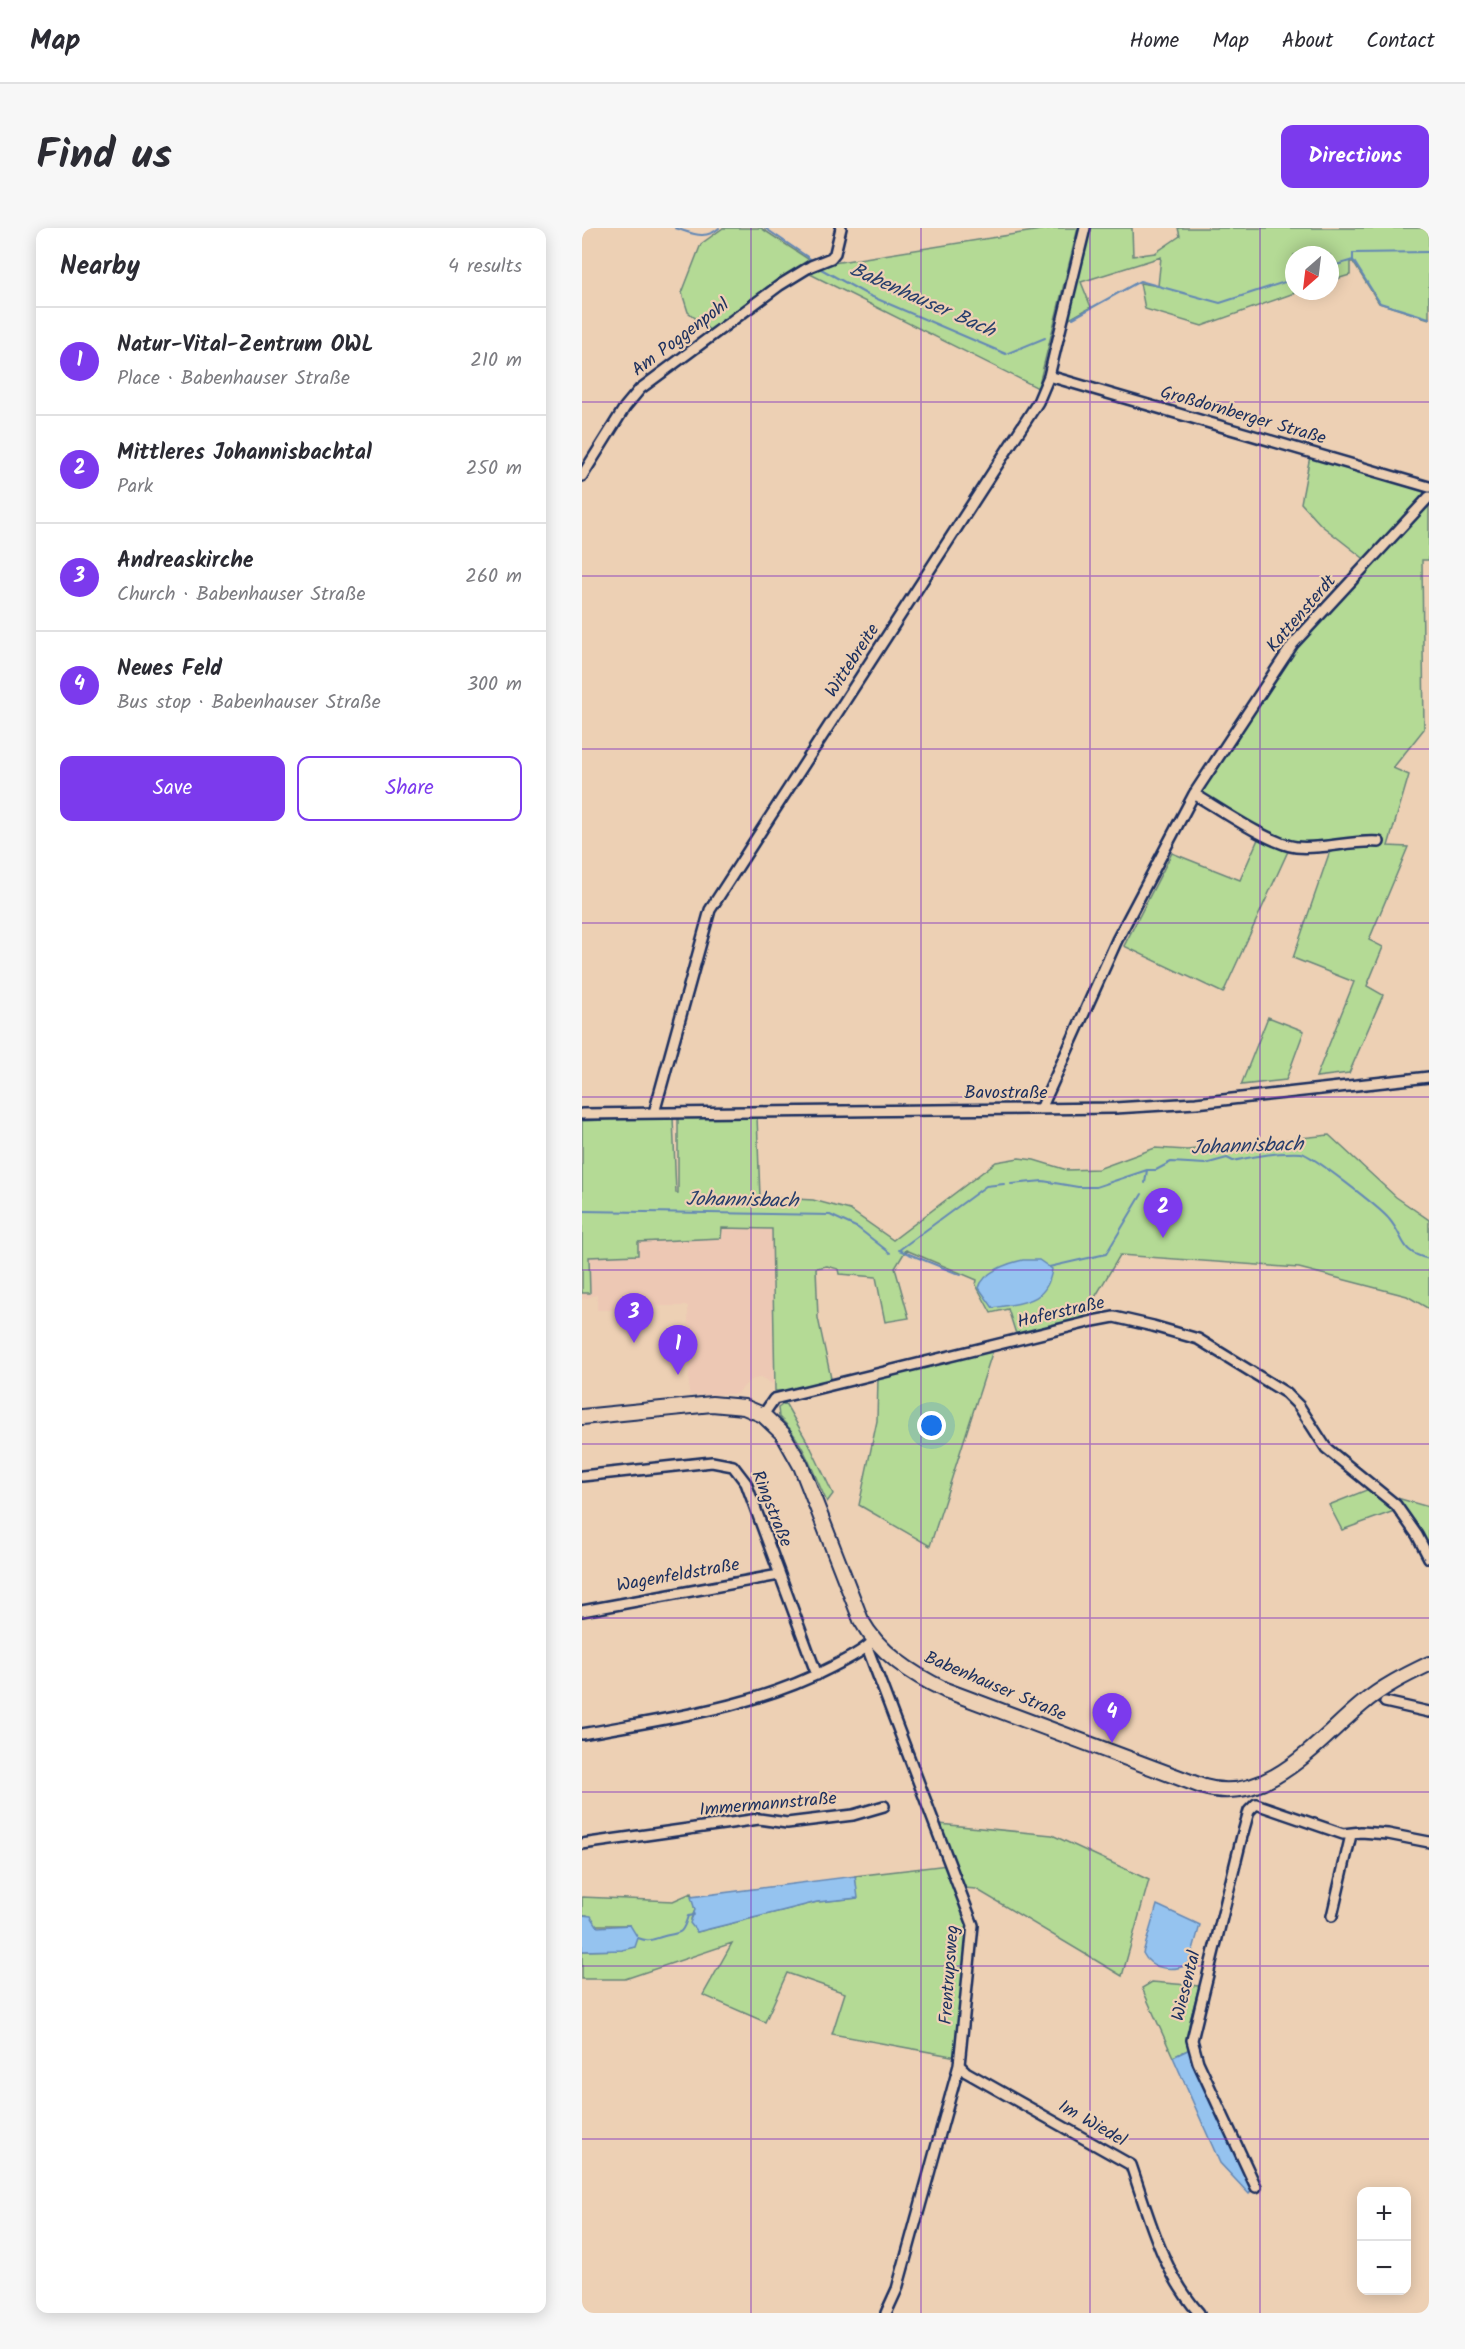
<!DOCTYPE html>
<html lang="en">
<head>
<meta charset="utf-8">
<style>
  body { margin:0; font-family:Kalam,sans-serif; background:#f7f7f7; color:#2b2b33 }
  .controls { position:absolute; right:18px; bottom:18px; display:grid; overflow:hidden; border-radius:12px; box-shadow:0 3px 15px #0003 }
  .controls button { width:54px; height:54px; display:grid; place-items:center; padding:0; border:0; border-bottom:2px solid #e1e1e2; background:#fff; color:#2b2b33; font:30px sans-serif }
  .compass { position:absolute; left:703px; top:18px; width:54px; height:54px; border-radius:50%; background:#fff; box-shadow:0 3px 15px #0003; rotate:208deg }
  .you { position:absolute; left:350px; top:1198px; width:21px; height:21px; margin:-15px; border:4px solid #fff; border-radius:50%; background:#1a73e8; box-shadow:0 0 0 9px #1a73e833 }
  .badge { display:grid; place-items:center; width:39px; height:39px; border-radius:50%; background:#7c3aed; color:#fff; font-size:20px; font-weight:700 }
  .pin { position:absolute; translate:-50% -50px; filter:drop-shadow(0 2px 3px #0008) }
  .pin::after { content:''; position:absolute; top:32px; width:21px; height:18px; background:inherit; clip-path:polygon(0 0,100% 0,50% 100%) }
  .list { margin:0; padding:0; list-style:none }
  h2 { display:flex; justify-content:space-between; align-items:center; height:78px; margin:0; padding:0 24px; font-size:26px }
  h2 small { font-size:20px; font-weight:400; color:#7c7c81 }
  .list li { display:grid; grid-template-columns:39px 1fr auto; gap:18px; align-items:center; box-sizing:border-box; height:108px; padding:0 24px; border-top:2px solid #e1e1e2 }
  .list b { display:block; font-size:22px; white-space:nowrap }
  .list p { margin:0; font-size:20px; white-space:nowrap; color:#7c7c81 }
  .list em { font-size:20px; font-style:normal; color:#7c7c81 }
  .actions { display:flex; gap:12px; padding:18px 24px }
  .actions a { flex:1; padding:14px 0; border:2px solid #7c3aed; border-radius:12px; text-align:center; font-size:21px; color:#7c3aed }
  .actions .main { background:#7c3aed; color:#fff }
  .map { position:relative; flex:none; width:847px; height:2085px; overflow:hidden; border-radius:12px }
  header { display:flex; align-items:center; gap:36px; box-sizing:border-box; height:84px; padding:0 30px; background:#fff; border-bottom:2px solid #e1e1e2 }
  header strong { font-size:28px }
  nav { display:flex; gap:33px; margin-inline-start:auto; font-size:21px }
  .intro { display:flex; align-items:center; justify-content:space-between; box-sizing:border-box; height:144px; padding:0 36px }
  h1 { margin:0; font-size:42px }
  .button { padding:15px 27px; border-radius:12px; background:#7c3aed; color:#fff; font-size:21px; font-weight:700 }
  main { display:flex; gap:36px; padding:0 36px }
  aside { flex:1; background:#fff; border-radius:12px; box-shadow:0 3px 15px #0003 }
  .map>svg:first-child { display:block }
  .built { fill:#edc8b4 }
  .green { fill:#b4da95; stroke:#68847a; stroke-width:1.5 }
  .water { fill:#95c3ef; stroke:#6488b5; stroke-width:1.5 }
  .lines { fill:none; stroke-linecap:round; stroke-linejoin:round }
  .stream { stroke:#6488b5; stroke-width:2 }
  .street-casing { stroke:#1b2f5e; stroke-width:14 }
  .secondary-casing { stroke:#1b2f5e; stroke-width:18 }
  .street { stroke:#edd0b4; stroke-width:9 }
  .secondary { stroke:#edd0b4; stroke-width:14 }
  .grid { fill:none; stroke:#7b2cbf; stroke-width:1.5; stroke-opacity:0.55 }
  .labels { text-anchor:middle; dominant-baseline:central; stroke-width:4.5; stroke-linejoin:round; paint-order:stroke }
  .street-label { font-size:18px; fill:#1b2f5e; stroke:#edd0b4 }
  .water-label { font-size:20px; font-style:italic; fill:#273e6c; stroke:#edd0b4 }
</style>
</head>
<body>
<header>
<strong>Map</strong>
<nav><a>Home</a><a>Map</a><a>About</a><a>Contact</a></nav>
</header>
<div class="intro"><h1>Find us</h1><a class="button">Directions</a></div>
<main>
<aside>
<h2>Nearby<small>4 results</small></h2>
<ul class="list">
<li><span class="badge">1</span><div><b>Natur-Vital-Zentrum OWL</b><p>Place · Babenhauser Straße</p></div><em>210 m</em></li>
<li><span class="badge">2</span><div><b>Mittleres Johannisbachtal</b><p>Park</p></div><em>250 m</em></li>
<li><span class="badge">3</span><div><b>Andreaskirche</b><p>Church · Babenhauser Straße</p></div><em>260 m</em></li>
<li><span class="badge">4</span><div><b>Neues Feld</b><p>Bus stop · Babenhauser Straße</p></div><em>300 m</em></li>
</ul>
<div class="actions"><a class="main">Save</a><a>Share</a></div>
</aside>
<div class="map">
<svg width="847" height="2085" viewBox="0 0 847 2085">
  <rect width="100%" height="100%" fill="#edd0b4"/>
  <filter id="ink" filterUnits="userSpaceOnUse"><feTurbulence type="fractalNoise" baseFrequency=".0167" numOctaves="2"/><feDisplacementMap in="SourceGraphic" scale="12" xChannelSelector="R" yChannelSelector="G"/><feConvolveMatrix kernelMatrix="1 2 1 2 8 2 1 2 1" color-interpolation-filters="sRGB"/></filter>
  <g filter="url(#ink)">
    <path class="built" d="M142 998 190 999 191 1156 178 1149 167 1153 155 1166 107 1168 106 1078H59L58 1075 33 1076V1082H15V1067L0 1071V1029L56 1027V1014L139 1010Z"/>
    <path class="green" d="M141 0H179L229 33 194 54 129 103 106 84 100 65 119 16Z
      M471 0H496L456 160 224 44 245 36Z
      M509 0H550L551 28 573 25 598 8 596 0H847V91L797 75 771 34H768V47L748 53V27H712V63H718L620 98 563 81 558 55 576 58 579 29 499 54 509 79 484 93Z
      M728 228 841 261 842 266 785 333 739 297 719 275Z
      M847 276V332H840L842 501 811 540 827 547 806 618 826 619 787 712 801 719 785 758 801 767 767 845 734 849 772 754 711 730 749 620 714 624 707 621 641 765 542 718 590 625 658 652 680 602 618 566 713 421Z
      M686 789 722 803 704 852 659 857Z
      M175 888 178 969 231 972 268 982 311 1012 414 934 437 930 452 932 485 942 516 941 573 920 605 922 747 907 814 969 847 992V1081L825 1068 717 1040 538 1027 499 1093 435 1109 426 1081 409 1085 394 1057 395 1052 324 1022 313 1040 327 1090 303 1094 294 1049 257 1046 256 1041 245 1038 234 1040 236 1090 250 1155 218 1162 193 1163 190 1001 140 1000 139 1010 56 1014V1027L7 1029 8 1065H0V893L91 889 94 965H96V889Z
      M411 1122 348 1318 277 1277 295 1193 296 1150Z
      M203 1175 229 1220 251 1266 245 1274C231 1245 221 1211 197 1189L196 1180Z
      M787 1261 815 1282 760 1302 747 1277Z
      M808 1268 847 1279V1326Z
      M357 1596 470 1607 567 1652 540 1748 394 1661 382 1660Z
      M366 1637 388 1696 375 1829 250 1806 263 1765 205 1745 183 1794 121 1767 150 1715 43 1751H0V1723L40 1722 48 1697H13L5 1687H0V1669L91 1673 109 1665 113 1682 109 1691 115 1704 235 1674 275 1670 273 1648Z
      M570 1754 617 1758 607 1797 608 1821 591 1829 560 1760Z"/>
    <path class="water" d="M441 1032H457L470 1041C465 1077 439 1074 411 1080L397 1060C401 1044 426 1035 441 1032Z
      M273 1648 276 1670 235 1674 115 1704 108 1695 113 1682 109 1669Z
      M575 1677 618 1697 607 1736C591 1744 569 1742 561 1725Z
      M0 1687 9 1688 16 1699 48 1697 56 1710 53 1719 40 1722 0 1723Z
      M608 1821 670 1960 667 1966 638 1935 591 1829Z"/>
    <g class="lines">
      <path class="stream" d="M93 0C110 5 123 13 137 0
        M183 0 230 32
        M771 32 798 75 847 90
        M771 32V25L847 24
        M748 39 771 32
        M239 41 286 67 424 126 463 110
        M491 90 558 53 638 75 712 51
        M563 955 565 942H574L589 934 623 936 645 930 651 933C672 928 697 924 719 925 729 926 799 981 807 991 824 1011 817 1024 847 1031
        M429 956 461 953 496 959H514L565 942
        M0 983 248 987 276 1000 308 1025
        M317 1022 404 958 422 956
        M317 1022 379 1047
        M467 1039 524 1026 560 966
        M332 1453 353 1465
        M56 1710C66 1714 69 1712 79 1709 98 1703 99 1710 106 1688L112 1687"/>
      <g class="street-casing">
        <path id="street" d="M467 148 847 259
          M0 248 43 179 58 161 198 57 229 38 249 30 253 25 259 0
          M612 566C636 580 688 616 714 619 740 622 769 612 797 614
          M459 881 535 712 612 566 711 416 847 269
          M72 885 128 682 456 174 467 148 503 0
          M0 886 533 880 614 875 847 849
          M181 1187 192 1171 511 1093 532 1089 571 1098 616 1111 704 1165 717 1178 744 1220 814 1277 835 1307 847 1330
          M0 1248 130 1234 151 1238 164 1255 235 1447
          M0 1383 197 1347
          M285 1419 391 1697 377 1837 315 2061 304 2085
          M803 1474 847 1484
          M0 1506C86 1490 172 1480 250 1439 263 1432 279 1425 289 1415
          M674 1576 761 1606 779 1604 806 1606 847 1614
          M0 1616 177 1591 205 1595 271 1587 302 1578
          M750 1688 769 1607
          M377 1837 384 1844 549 1937C567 1989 580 2043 617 2085
          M674 1959 616 1834 610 1812 660 1608 667 1583 674 1576"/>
      </g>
      <g class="secondary-casing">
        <path id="secondary" d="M0 1189 130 1176 162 1179 181 1187 201 1206 219 1238 279 1392C297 1425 330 1446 363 1462L622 1559C687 1578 736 1512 780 1476 800 1459 824 1447 847 1436"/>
      </g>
      <use href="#street" class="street"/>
      <use href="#secondary" class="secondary"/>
    </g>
  </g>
  <path class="grid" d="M169 0V2085M339 0V2085M508 0V2085M678 0V2085M0 174H847M0 348H847M0 521H847M0 695H847M0 869H847M0 1042H847M0 1216H847M0 1390H847M0 1564H847M0 1738H847M0 1911H847"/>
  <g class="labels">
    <g class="street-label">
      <text transform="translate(99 110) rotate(-37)">Am Poggenpohl</text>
      <text transform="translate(661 188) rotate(16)">Großdornberger Straße</text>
      <text transform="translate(720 386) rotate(-49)">Kattensterdt</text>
      <text transform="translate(271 433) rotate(-57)">Wittebreite</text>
      <text x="424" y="865">Bavostraße</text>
      <text transform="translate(479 1085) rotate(-13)">Haferstraße</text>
      <text transform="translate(189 1281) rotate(68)">Ringstraße</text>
      <text transform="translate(96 1348) rotate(-10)">Wagenfeldstraße</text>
      <text transform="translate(413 1459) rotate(23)">Babenhauser Straße</text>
      <text transform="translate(186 1577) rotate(-5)">Immermannstraße</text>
      <text transform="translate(368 1747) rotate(-86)">Frentrupsweg</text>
      <text transform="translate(605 1758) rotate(-76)">Wiesental</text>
      <text transform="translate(510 1896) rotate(30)">Im Wiedel</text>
    </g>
    <g class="water-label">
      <text transform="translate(340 73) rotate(24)">Babenhauser Bach</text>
      <text transform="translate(665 919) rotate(-2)">Johannisbach</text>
      <text transform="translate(160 973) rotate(1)">Johannisbach</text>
    </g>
  </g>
</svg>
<div class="controls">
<button>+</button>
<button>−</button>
</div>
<svg class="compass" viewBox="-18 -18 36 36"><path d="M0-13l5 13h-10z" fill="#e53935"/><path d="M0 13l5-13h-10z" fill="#7c7c81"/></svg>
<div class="you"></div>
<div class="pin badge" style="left:96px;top:1147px">1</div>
<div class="pin badge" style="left:581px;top:1010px">2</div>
<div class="pin badge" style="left:52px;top:1115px">3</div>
<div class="pin badge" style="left:530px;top:1515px">4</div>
</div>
</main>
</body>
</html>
